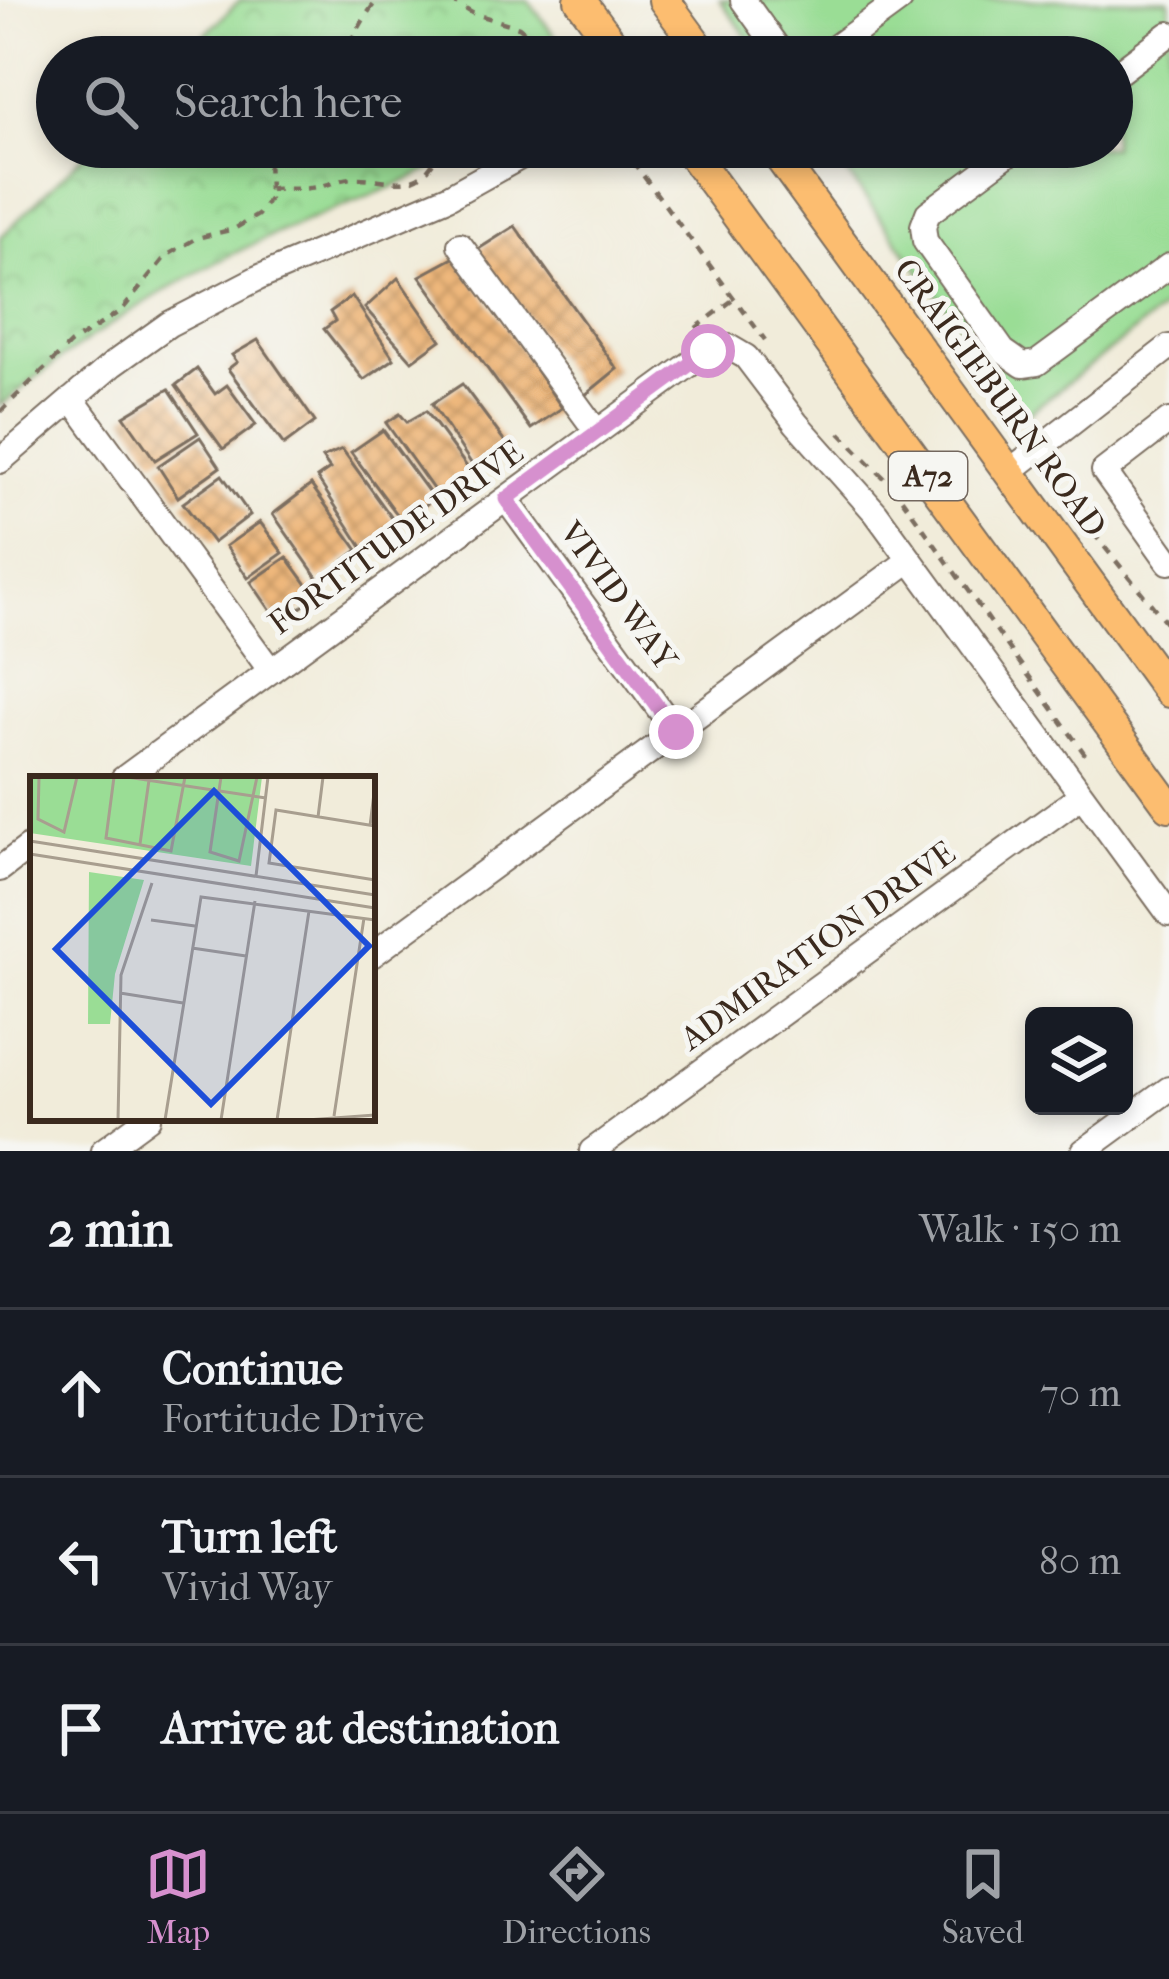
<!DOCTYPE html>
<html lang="en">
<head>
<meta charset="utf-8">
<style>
  body { margin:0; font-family:"IM FELL French Canon",serif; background:#242831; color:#f1f3f6 }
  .controls { position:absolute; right:36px; bottom:36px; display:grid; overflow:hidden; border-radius:18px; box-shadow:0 6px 18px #0003 }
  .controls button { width:108px; height:108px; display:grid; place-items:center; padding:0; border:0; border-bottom:3px solid #363941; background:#171b24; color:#f1f3f6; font:60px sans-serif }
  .stop { position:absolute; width:36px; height:36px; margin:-27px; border:9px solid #d690ce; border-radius:50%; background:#fff }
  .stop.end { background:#d690ce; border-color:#fff; box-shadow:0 3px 12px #0008 }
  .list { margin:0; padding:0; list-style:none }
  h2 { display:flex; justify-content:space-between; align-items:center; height:156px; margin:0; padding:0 48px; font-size:51px }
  h2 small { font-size:39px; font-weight:400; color:#9ea1a6 }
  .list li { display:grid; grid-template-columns:78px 1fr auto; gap:36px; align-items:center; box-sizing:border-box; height:168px; padding:0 48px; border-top:3px solid #363941 }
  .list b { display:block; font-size:45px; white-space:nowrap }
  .list p { margin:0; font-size:39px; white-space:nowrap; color:#9ea1a6 }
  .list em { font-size:39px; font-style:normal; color:#9ea1a6 }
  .icon { flex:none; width:66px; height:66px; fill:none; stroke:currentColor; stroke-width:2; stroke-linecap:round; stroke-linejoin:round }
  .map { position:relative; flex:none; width:1169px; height:1151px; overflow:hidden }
  .search { position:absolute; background:#171b24; box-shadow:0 6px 18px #0003; left:36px; right:36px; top:36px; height:132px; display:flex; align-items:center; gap:30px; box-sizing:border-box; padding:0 42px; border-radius:66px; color:#9ea1a6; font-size:45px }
  .sheet { height:660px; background:#171b24 }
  nav { display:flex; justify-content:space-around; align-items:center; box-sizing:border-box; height:168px; border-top:3px solid #363941; background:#171b24; font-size:33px; color:#9ea1a6 }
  nav a { display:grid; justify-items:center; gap:6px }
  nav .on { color:#d690ce }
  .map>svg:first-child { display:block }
  .green { fill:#9add95; stroke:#6a845a; stroke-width:3 }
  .park { fill:url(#park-crowns); stroke:#6a845a; stroke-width:3 }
  .building { fill:url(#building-cross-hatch) }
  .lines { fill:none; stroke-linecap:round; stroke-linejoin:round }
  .minor-casing { stroke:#7b6e60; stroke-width:28 }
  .major-casing { stroke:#7b6e60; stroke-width:34 }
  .path { stroke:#7b6e60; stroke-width:4.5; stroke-dasharray:9 9; stroke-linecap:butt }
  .minor { stroke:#fff; stroke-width:24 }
  .major { stroke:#fcbd6f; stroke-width:30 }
  .route { stroke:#d690ce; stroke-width:15 }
  .labels { text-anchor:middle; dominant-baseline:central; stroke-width:10; stroke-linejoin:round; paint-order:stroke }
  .shield { fill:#f6f6f2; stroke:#73675e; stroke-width:3 }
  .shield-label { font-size:30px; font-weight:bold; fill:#3b2a1e }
  .street-label { font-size:33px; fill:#3b2a1e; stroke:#f6f6f2 }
  .inset-road { fill:none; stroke:#a89e8f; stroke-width:3 }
  .view { fill:#1d4ed8; fill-opacity:0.15; stroke:#1d4ed8; stroke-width:6 }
  .inset-edge { fill:none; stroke:#3b2a1e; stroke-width:6 }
</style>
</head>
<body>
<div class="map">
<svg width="1169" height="1151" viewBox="0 0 1169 1151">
  <defs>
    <pattern id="park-crowns" width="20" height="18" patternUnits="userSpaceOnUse" patternTransform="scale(3)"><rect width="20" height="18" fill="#9add95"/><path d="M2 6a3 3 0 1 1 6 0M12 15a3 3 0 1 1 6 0" fill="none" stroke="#86be80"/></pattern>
    <pattern id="building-cross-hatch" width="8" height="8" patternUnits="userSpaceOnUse" patternTransform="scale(3)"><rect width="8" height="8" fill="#eeb77b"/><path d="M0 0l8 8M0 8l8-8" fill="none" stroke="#c29564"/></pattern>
  </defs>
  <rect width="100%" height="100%" fill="#f6f6f2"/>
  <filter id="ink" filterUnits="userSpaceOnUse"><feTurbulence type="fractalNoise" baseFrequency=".00833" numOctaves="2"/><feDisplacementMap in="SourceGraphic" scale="24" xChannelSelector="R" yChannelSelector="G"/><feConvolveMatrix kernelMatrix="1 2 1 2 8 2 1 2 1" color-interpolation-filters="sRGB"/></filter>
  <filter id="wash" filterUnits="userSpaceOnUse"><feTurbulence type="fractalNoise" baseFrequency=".004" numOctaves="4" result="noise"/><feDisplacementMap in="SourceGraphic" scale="48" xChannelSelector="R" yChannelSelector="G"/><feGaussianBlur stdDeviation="2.7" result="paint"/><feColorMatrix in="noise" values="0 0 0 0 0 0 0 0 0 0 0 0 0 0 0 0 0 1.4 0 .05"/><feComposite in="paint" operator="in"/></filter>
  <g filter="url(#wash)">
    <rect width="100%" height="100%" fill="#f1ecda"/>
    <path class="green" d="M720 0H1169V304L1026 415 828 147H1112V57H762Z"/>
    <path class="park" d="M240 0H528L570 57H183Z
      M92 147H472C406 188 332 207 262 240 167 284 81 339 0 406V238Z"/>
    <g id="blocks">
      <path class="building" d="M515 226 617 369 584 396 477 250Z
        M457 256 562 408 531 429 420 276Z
        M398 278 441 340 412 361 365 308Z
        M352 296 394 359 364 380 324 329 335 321 330 312Z
        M258 340 315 422 284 445 228 369 237 362 232 355Z
        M197 369 215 394 227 385 256 425 223 449 176 385Z
        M462 384 509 447 477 472 432 404Z
        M169 389 198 433 155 460 124 416Z
        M426 411 470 471 438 496 386 423 400 414 407 422Z
        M383 430 434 499 402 521 351 452Z
        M200 437 220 467 178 497 158 466Z
        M342 449 397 525 364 550 317 478 330 469 322 458Z
        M222 475 250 515 213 543 183 503Z
        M311 485 358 550 319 580 273 514Z
        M260 522 283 553 248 578 226 546Z
        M287 557 316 597 279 623 251 582Z"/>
    </g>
  </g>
  <g filter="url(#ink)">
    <use href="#blocks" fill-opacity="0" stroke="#7b6e60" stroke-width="3"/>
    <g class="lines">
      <g class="minor-casing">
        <path id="minor" d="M743 0 784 57
          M822 57 900 0
          M1112 77 1169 34
          M1017 147 928 213 923 226 925 241 1003 351 1023 365 1037 363 1169 266
          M460 245 597 432
          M72 399 271 671
          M1169 421 1104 471 1169 562
          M0 461 113 364 169 324 258 278 448 197 538 147
          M1010 471 1169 347
          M506 499 676 732
          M123 779 708 351 729 347 746 357 796 423 876 513 1169 914
          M0 869 33 844
          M372 955 910 560
          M103 1151 148 1118
          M592 1151 1082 795
          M1084 1151 1169 1089"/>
      </g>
      <g class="major-casing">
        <path id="major" d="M580 0 622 57
          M664 0 706 57
          M687 147 1169 806
          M772 147 1169 692"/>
      </g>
      <path class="path" d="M450 0 472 13 519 27 556 57
        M338 57C356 41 361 17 378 0
        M622 147 765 340
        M270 189C285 188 302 190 317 187 330 185 341 178 354 178 393 177 419 199 441 147
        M696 328 734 299
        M0 412 70 344 122 310 166 256 197 238 234 229 258 215 269 199 268 147
        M840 433 895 489 1087 757
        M1059 491 1169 626"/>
      <use href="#minor" class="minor"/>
      <use href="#major" class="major"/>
    </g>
  </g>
  <g class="lines" filter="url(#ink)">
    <path class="route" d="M676 732 506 499 708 351"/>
  </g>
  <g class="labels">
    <rect class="shield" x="889" y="452" width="78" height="48" rx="9"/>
    <g class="shield-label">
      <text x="928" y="476">A72</text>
    </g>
    <g class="street-label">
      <text transform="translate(1000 398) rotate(54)">CRAIGIEBURN ROAD</text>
      <text transform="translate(396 538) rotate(-36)">FORTITUDE DRIVE</text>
      <text transform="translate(618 596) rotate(54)">VIVID WAY</text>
      <text transform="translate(818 946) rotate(-36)">ADMIRATION DRIVE</text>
    </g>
  </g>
  <g transform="translate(30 776)">
    <rect width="345" height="345" fill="#f1ecda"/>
    <path d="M0 1H232L221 90 0 57Z" fill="#9add95"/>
    <path d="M59 96 114 104 85 198 80 248H58Z" fill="#9add95"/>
    <path class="inset-road" d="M9 1 8 43 34 56 47 1M84 1 76 62 141 75 155 1M97 1 236 22M191 1 180 76 209 85 227 1M288 41 293 1M340 50 345 9M345 50 246 34 239 87 345 104M0 65 345 119M110 68 119 4M0 78 345 132M226 100 238 1M121 144 165 150M162 172 216 180M90 217 153 227M304 340 334 142M88 344 91 199 122 107M135 344 171 121 345 144M191 344 225 125M247 344 279 135M277 344 345 339"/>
    <path class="view" d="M184 15 339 170 181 328 26 173Z"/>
    <rect width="345" height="345" class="inset-edge"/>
  </g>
</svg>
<div class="controls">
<button><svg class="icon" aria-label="layers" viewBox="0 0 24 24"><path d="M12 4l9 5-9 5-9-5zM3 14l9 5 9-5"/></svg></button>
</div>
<div class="stop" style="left:708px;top:351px"></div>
<div class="stop end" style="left:676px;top:732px"></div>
<div class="search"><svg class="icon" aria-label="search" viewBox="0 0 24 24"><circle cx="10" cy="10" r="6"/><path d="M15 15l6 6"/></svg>Search here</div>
</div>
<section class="sheet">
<h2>2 min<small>Walk · 150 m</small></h2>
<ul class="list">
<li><svg class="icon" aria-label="ahead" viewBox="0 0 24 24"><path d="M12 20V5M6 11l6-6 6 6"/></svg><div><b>Continue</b><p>Fortitude Drive</p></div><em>70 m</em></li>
<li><svg class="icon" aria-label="left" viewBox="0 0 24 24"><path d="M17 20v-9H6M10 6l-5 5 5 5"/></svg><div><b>Turn left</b><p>Vivid Way</p></div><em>80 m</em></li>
<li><svg class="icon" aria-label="arrive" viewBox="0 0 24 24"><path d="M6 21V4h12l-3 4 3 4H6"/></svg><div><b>Arrive at destination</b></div></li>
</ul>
</section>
<nav>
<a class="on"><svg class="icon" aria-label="map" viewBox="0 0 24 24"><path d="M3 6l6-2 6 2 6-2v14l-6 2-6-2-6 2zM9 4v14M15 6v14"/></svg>Map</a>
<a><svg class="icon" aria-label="directions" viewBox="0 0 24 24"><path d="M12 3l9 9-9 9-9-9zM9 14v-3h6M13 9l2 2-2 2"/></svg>Directions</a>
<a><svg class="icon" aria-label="saved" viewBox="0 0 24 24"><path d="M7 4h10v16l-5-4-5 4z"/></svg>Saved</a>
</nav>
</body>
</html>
